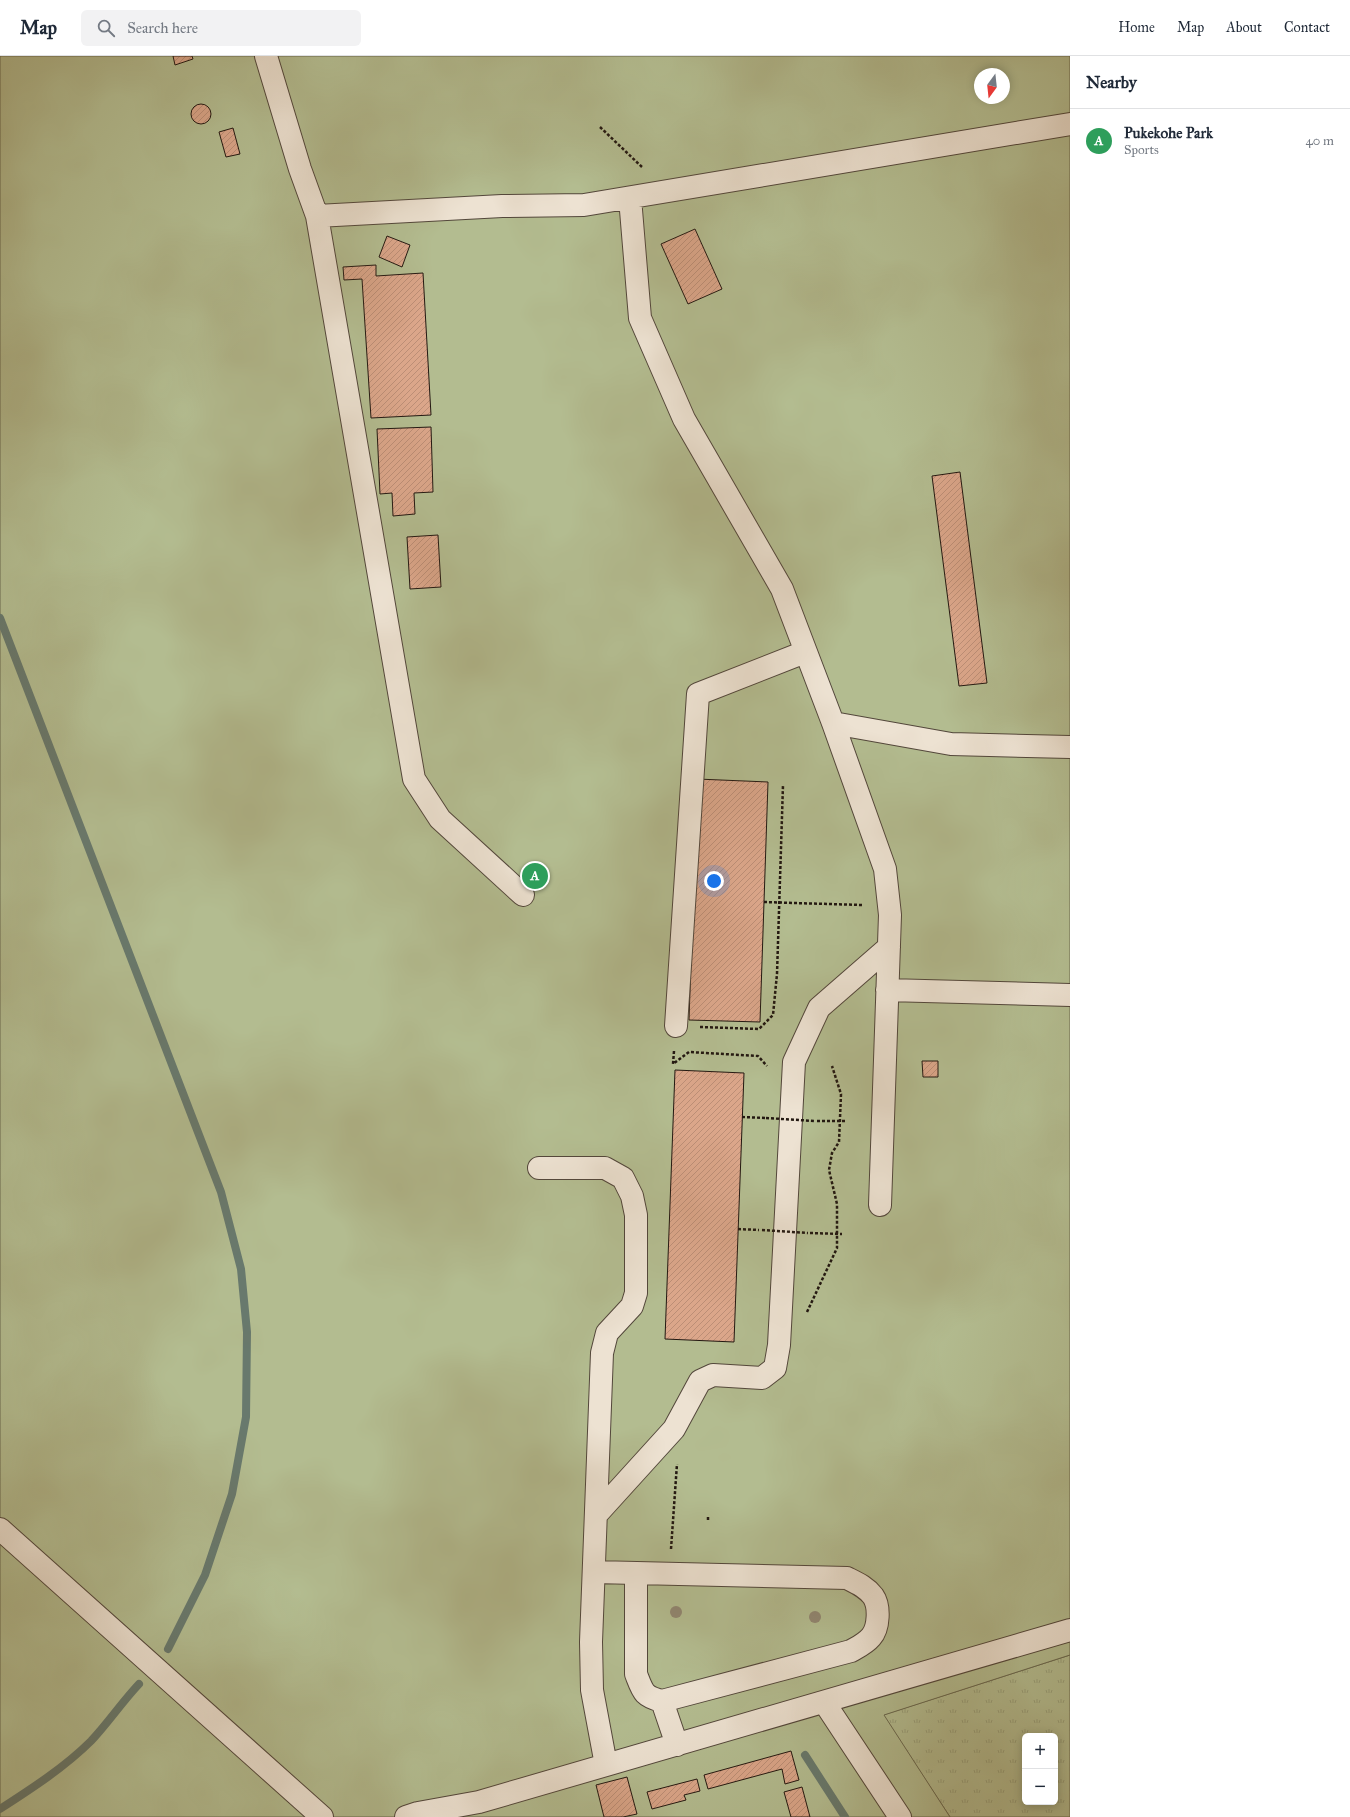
<!DOCTYPE html>
<html lang="en">
<head>
<meta charset="utf-8">
<style>
  body { margin:0; font-family:"IM FELL Great Primer",serif; background:#f2f2f3; color:#1f2937 }
  .controls { position:absolute; right:12px; bottom:12px; display:grid; overflow:hidden; border-radius:6px; box-shadow:0 2px 10px #0003 }
  .controls button { width:36px; height:36px; display:grid; place-items:center; padding:0; border:0; border-bottom:1px solid #e0e1e3; background:#fff; color:#1f2937; font:20px sans-serif }
  .compass { position:absolute; left:974px; top:12px; width:36px; height:36px; border-radius:50%; background:#fff; box-shadow:0 2px 10px #0003; rotate:195deg }
  .you { position:absolute; left:714px; top:825px; width:14px; height:14px; margin:-10px; border:3px solid #fff; border-radius:50%; background:#1a73e8; box-shadow:0 0 0 6px #1a73e833 }
  .badge { display:grid; place-items:center; width:26px; height:26px; border-radius:50%; background:#8f2418; color:#fff; font-size:13px; font-weight:700 }
  .pin { position:absolute; translate:-50% -50%; border:2px solid #fff; box-shadow:0 1px 4px #0006 }
  .list { margin:0; padding:0; list-style:none }
  h2 { display:flex; justify-content:space-between; align-items:center; height:52px; margin:0; padding:0 16px; font-size:17px }
  h2 small { font-size:13px; font-weight:400; color:#747a83 }
  .list li { display:grid; grid-template-columns:26px 1fr auto; gap:12px; align-items:center; box-sizing:border-box; height:64px; padding:0 16px; border-top:1px solid #e0e1e3 }
  .list b { display:block; font-size:15px; white-space:nowrap }
  .list p { margin:0; font-size:13px; white-space:nowrap; color:#747a83 }
  .list em { font-size:13px; font-style:normal; color:#747a83 }
  .icon { flex:none; width:22px; height:22px; fill:none; stroke:currentColor; stroke-width:2; stroke-linecap:round; stroke-linejoin:round }
  .map { position:relative; flex:none; width:1070px; height:1761px; overflow:hidden }
  header { display:flex; align-items:center; gap:24px; box-sizing:border-box; height:56px; padding:0 20px; background:#fff; border-bottom:1px solid #e0e1e3 }
  header strong { font-size:19px }
  nav { display:flex; gap:22px; margin-inline-start:auto; font-size:14px }
  .search { width:280px; height:36px; background:#f2f2f3; display:flex; align-items:center; gap:10px; box-sizing:border-box; padding:0 14px; border-radius:6px; color:#747a83; font-size:15px }
  main { display:flex }
  aside { flex:1; background:#fff }
  .map>svg:first-child { display:block }
  .grass { fill:url(#grass-tufts); stroke:#6b6a50; fill-rule:evenodd }
  .garden { fill:#b3bc90; stroke:#6b6a50; fill-rule:evenodd }
  .lines { fill:none; stroke-linecap:round; stroke-linejoin:round }
  .stream { stroke:#68796d; stroke-width:8 }
  .building { fill:url(#building-hatch); stroke:#231811 }
  .minor-casing { stroke:#53473b; stroke-width:24 }
  .path { stroke:#231811; stroke-width:2.5; stroke-dasharray:3 2; stroke-linecap:butt }
  .minor { stroke:#ede2d2; stroke-width:22 }
  .path-bridge { stroke:#231811; stroke-width:2.5; stroke-dasharray:3 2; stroke-linecap:butt }
  .tree { fill:#918772 }
</style>
</head>
<body>
<header>
<strong>Map</strong>
<div class="search"><svg class="icon" aria-label="search" viewBox="0 0 24 24"><circle cx="10" cy="10" r="6"/><path d="M15 15l6 6"/></svg>Search here</div>
<nav><a>Home</a><a>Map</a><a>About</a><a>Contact</a></nav>
</header>
<main>
<div class="map">
<svg width="1070" height="1761" viewBox="0 0 1070 1761">
  <defs>
    <pattern id="grass-tufts" width="24" height="20" patternUnits="userSpaceOnUse"><rect width="24" height="20" fill="#b3bc90"/><path d="M3 7l-1-3M5 7V3M7 7l1-3M15 17l-1-3M17 17v-4M19 17l1-3" fill="none" stroke="#9aa17b"/></pattern>
    <pattern id="building-hatch" width="6" height="6" patternUnits="userSpaceOnUse"><rect width="6" height="6" fill="#dba68a"/><path d="M-1 1l2-2M0 6l6-6M5 7l2-2" fill="none" stroke="#bc8e76"/></pattern>
  </defs>
  <rect width="100%" height="100%" fill="#e3d3ba"/>
  <filter id="stains"><feTurbulence type="fractalNoise" baseFrequency=".005" numOctaves="4"/><feColorMatrix values="0 0 0 0 .2 0 0 0 0 .09 0 0 0 0 .02 0 0 0 .5 -.17"/></filter>
  <radialGradient id="worn" r=".72"><stop offset=".6" stop-color="#630" stop-opacity="0"/><stop offset="1" stop-color="#630" stop-opacity=".3"/></radialGradient>
  <path class="grass" d="M1070 1599V1761H950L883 1659ZM1025 1680H1055V1746H1025Z"/>
  <path class="garden" d="M0 0H1070V1599L884 1659 950 1761H0ZM980 18H1004V42H980Z"/>
  <g class="lines">
    <path class="stream" d="M0 562 221 1136 241 1213 247 1276 246 1361 232 1438 205 1519 168 1593
      M805 1699 845 1761
      M0 1753C31 1733 65 1711 91 1685 108 1667 122 1646 139 1628"/>
  </g>
  <path class="building" d="M173 0H192L193 3 175 9Z
    M191 58a10 10 0 1 1 20 0a10 10 0 1 1-20 0Z
    M233 72 240 98 226 101 219 76Z
    M695 173 722 233 688 248 661 188Z
    M387 180 410 189 402 211 379 201Z
    M376 209V220L423 217 431 359 371 362 362 223 344 224 343 211Z
    M431 371 433 436 414 437 415 458 393 460 392 437 380 438 377 373Z
    M960 416 987 627 959 630 932 420Z
    M438 479 441 531 410 533 407 481Z
    M697 723 768 726 760 966 689 964Z
    M922 1005H938V1021H923Z
    M675 1014 744 1017 734 1286 665 1283Z
    M791 1695 799 1724 785 1728 782 1713 708 1733 704 1719Z
    M627 1721 637 1758 623 1761H604L596 1729Z
    M697 1723 700 1735 684 1739 686 1744 652 1753 647 1736Z
    M802 1731 810 1761H791L784 1736Z"/>
  <g class="lines">
    <g class="minor-casing">
      <path id="minor" d="M266 0 300 113 317 160 502 150 584 149 1070 68
        M630 142 640 262 684 363 782 533 833 667 885 813 890 859 880 1149
        M317 160 414 723 440 763 523 839
        M833 667 951 688 1070 691
        M887 934 1070 939
        M676 970 698 638 805 596
        M539 1112H605L623 1122 632 1140 636 1159V1237L632 1250 607 1277 602 1297 591 1586 592 1634 606 1709
        M596 1459 674 1373 700 1325 713 1319 762 1322 775 1312 779 1289 794 1006 819 952 889 891
        M0 1473 322 1761
        M594 1516 847 1522C857 1527 866 1531 873 1540 880 1550 879 1572 871 1581 865 1588 858 1591 851 1595L662 1645C643 1640 643 1636 636 1618V1517
        M662 1645 677 1689
        M824 1646 900 1761
        M406 1761 418 1757 479 1746 1070 1574"/>
    </g>
    <path class="path" d="M600 71 643 112
      M794 847 863 849
      M700 971 759 973 773 959 777 918 783 729
      M674 995 673 1008 689 996 758 1000 767 1010
      M742 1061 766 1062
      M817 1065H846
      M738 1173 759 1174
      M810 1177 842 1178
      M807 1256 837 1192V1148L829 1114 832 1097 839 1086 841 1038 832 1010
      M708 1461V1465
      M671 1493 677 1408"/>
    <use href="#minor" class="minor"/>
    <path class="path-bridge" d="M764 846 794 847
      M766 1062 814 1065
      M762 1174 808 1177"/>
  </g>
  <g class="tree">
    <circle cx="676" cy="1556" r="6"/>
    <circle cx="815" cy="1561" r="6"/>
  </g>
  <rect width="100%" height="100%" filter="url(#stains)"/>
  <rect width="100%" height="100%" fill="url(#worn)"/>
</svg>
<div class="controls">
<button>+</button>
<button>−</button>
</div>
<svg class="compass" viewBox="-18 -18 36 36"><path d="M0-13l5 13h-10z" fill="#e53935"/><path d="M0 13l5-13h-10z" fill="#747a83"/></svg>
<div class="you"></div>
<div class="pin badge" style="left:535px;top:820px;background:#2e9e5b">A</div>
</div>
<aside>
<h2>Nearby<small></small></h2>
<ul class="list">
<li><span class="badge" style="background:#2e9e5b">A</span><div><b>Pukekohe Park</b><p>Sports</p></div><em>40 m</em></li>
</ul>
</aside>
</main>
</body>
</html>
